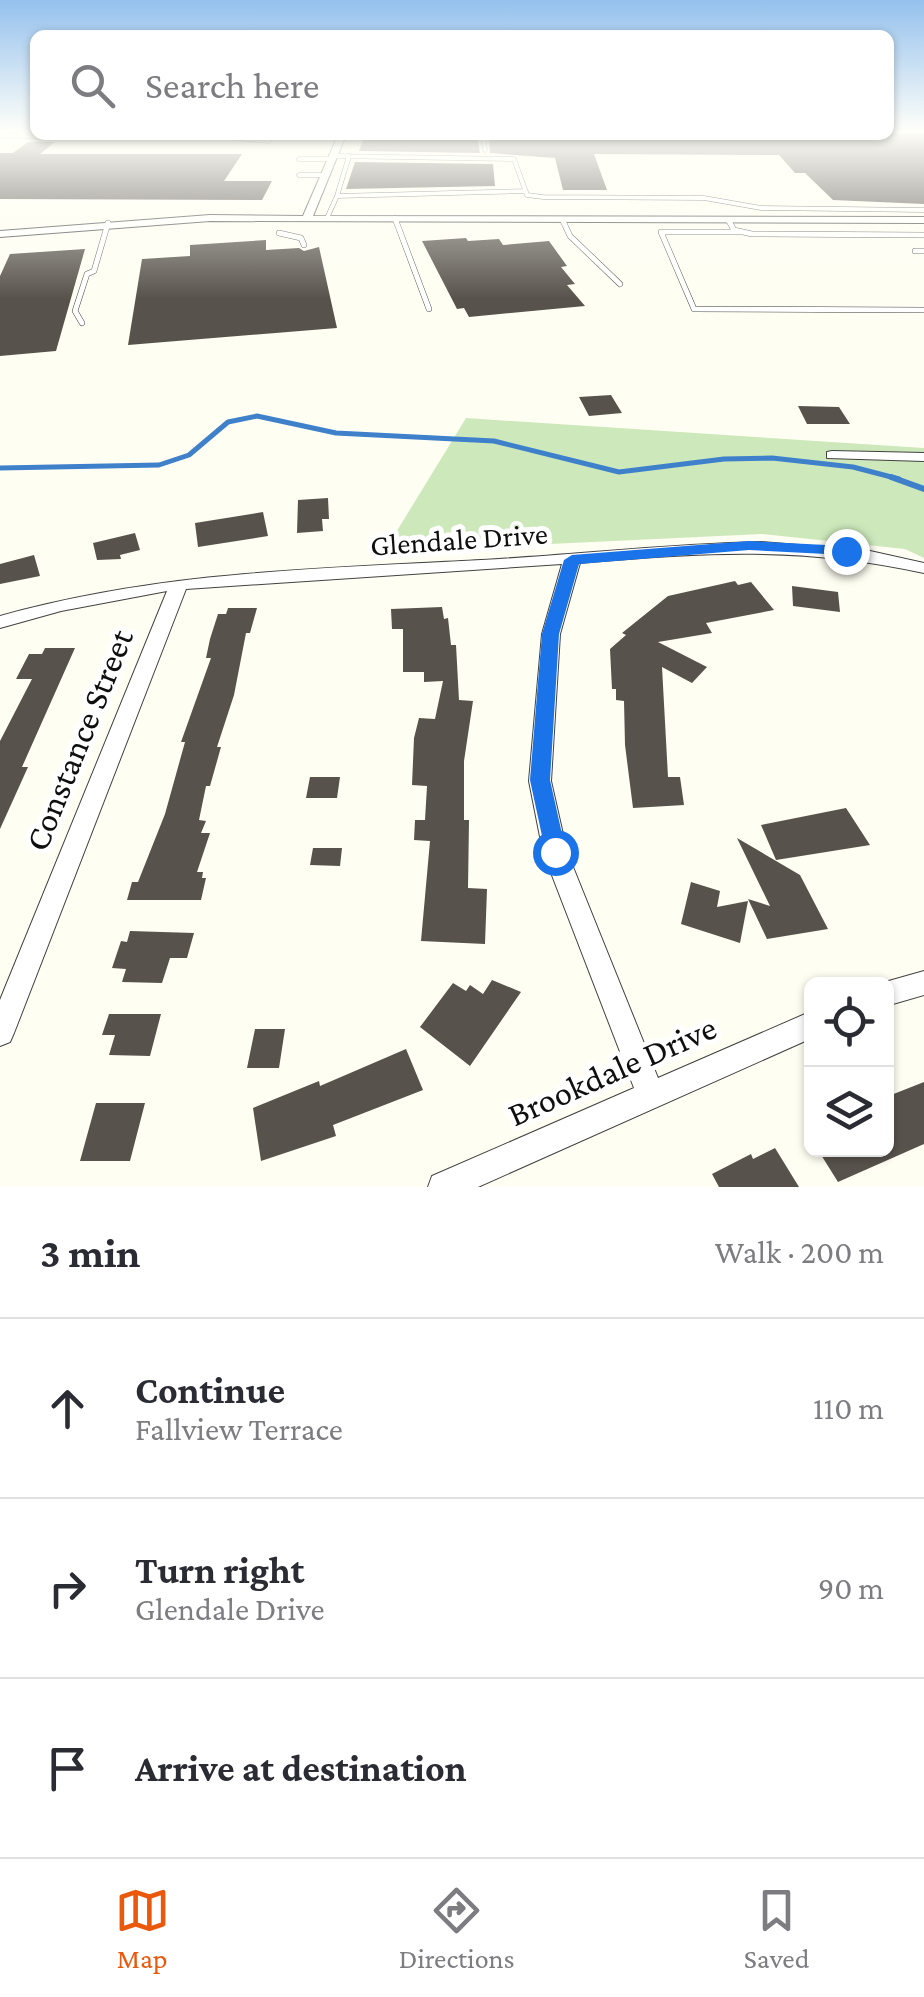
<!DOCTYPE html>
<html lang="en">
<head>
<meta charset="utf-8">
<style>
  body { margin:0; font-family:"Crimson Pro",serif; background:#f7f7f7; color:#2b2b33 }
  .controls { position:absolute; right:30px; bottom:30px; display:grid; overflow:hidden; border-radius:15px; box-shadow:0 2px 8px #0004 }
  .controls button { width:90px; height:90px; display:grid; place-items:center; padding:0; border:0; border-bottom:2px solid #e1e1e2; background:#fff; color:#2b2b33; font:50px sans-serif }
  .stop { position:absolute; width:30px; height:30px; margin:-22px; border:8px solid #1a73e8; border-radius:50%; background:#fff }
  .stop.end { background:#1a73e8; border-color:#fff; box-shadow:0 2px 10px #0008 }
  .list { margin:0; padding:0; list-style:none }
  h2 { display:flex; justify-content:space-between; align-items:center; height:130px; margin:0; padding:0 40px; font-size:42px }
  h2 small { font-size:32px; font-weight:400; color:#7c7c81 }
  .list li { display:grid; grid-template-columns:65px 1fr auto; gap:30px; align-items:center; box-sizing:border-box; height:180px; padding:0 40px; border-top:2px solid #e1e1e2 }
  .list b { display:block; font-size:38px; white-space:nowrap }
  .list p { margin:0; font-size:32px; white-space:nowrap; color:#7c7c81 }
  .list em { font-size:32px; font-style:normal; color:#7c7c81 }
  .icon { flex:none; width:55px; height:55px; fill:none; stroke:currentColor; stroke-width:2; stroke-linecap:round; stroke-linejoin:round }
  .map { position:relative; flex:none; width:924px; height:1187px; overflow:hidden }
  .search { position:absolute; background:#fff; box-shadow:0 2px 8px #0004; left:30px; right:30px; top:30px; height:110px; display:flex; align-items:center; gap:25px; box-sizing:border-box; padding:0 35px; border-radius:15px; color:#7c7c81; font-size:38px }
  .sheet { height:670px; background:#fff }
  nav { display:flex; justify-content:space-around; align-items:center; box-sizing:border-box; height:140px; border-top:2px solid #e1e1e2; background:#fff; font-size:28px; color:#7c7c81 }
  nav a { display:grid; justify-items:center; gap:5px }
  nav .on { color:#ea580c }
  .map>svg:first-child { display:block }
  .green { fill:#cde9bb }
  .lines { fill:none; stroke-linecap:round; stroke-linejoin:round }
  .stream-far1 { stroke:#3f80cb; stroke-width:5 }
  .stream { stroke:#3f80cb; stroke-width:6 }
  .building { fill:#58524c }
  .lane-far1-casing { stroke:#424242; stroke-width:5 }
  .lane-casing { stroke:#424242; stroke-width:6 }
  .street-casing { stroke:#424242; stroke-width:2 }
  .lane-far1 { stroke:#fff; stroke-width:4 }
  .lane { stroke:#fff; stroke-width:5 }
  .street { fill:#fff; fill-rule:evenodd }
  .route { fill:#1a73e8 }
  .labels { text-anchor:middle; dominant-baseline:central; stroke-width:10; stroke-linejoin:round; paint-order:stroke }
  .street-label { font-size:30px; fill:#0f0f0f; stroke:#fff }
  .near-street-label { font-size:35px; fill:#0f0f0f; stroke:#fff }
</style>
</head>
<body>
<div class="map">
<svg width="924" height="1187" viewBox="0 0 924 1187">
  <rect width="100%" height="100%" fill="#fffef2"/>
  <path class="green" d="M466 418 924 448V558L905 549 762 534 384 552Z"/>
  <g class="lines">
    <path class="stream-far1" d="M0 468 159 465 189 455 228 422 257 416 336 433 494 441 619 472 724 459 772 458 853 467 899 479"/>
    <path class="stream" d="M891 477 924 489"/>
  </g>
  <path class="building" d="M889 133H924V204L833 200 805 173H795L779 155 594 154 607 190H563L555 158 490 153 489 135Z
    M365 135H477L480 153 359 151Z
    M28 142H55L40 154H242L224 181H272L262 200 0 199V153H13Z
    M355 162 493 164 495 186 346 189Z
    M466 238 468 241 499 239 503 245 549 241 567 266 561 267 575 284 567 285 585 306 469 317 464 308 457 309 422 241Z
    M266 240V250L299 248 304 251 319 247 337 328 128 345 142 259 190 256V245Z
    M85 249 56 351 0 356V276L10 254Z
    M611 395 622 413 589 416 579 397Z
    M798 406 839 407 850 424H807Z
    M328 498 329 519H322L323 531 297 533 298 500Z
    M263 512 268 536 198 547 195 523Z
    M135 533 140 550 120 555 121 559 97 560 93 543Z
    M34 555 40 576 0 584V564Z
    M735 581 738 585 751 582 774 610 706 623 712 633 658 642 707 667 692 683 662 667 668 777H680L684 805 633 808 625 745 624 701 616 700V689H612L610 649 626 635 622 633 668 596Z
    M792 586 838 592 840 612 793 606Z
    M442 607 444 619 448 618 451 645H456L459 700 473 701 464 761V820H469L468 888 487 889 485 944 421 941 430 841 414 840 415 820H425L427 786 412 785 414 738 419 718 435 719 443 681 424 682V672H403V629H392L391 609Z
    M228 608H257L250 633H246L234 695 217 747H221L210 786H206L199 820 206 821 201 833H210L197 872H203L202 878H206L201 900H127L132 882H138L165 814 185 742H181L211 658H206L210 639 218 614H226Z
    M45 648H75L22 767H28L0 829V741L32 679H16L29 654H42Z
    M310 777H340L337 798H306Z
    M846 808 870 845 776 860 761 825Z
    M737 838 800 875 828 929 767 939 748 899 770 906Z
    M313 848H342L340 866 310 865Z
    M691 882 720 891 717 907 748 901 740 943 681 924Z
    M130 931 194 933 187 958H170L162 983 122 982 126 969 112 968 121 941 127 942Z
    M492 980 521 992 470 1066 420 1027 453 983 466 991 470 985 483 994Z
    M109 1014H161L150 1056 109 1055 115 1035H102Z
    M255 1029H285L279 1068H247Z
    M406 1049 423 1090 333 1125 336 1136 261 1161 253 1108 319 1081 320 1086Z
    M924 1082V1144L838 1182 818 1150H886V1097Z
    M96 1103H145L130 1161H80Z
    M775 1148 799 1187H719L712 1174 751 1154 753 1159Z"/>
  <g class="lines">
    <g class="lane-far1-casing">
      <path id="lane-far1" d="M483 135 485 150
        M0 136 226 137 269 141
        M333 156 514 159 527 195 543 197 704 198 761 208 924 210
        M299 159H332
        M299 175H325
        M337 196 349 156
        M327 218 337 196 526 191
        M395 218 397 223
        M562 219 564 223
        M728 219 730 223"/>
    </g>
    <g class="lane-casing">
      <path id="lane" d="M396 221 429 309
        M563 221 570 236 620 284
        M729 221 734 230 752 234 924 235
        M741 232H661L694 309 924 310
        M279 233 301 238 304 245
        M915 251H924
        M82 323 75 311 87 274 94 271 108 223"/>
    </g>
    <g class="street-casing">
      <path id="street" d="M338 135H346L313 216 924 217V223L210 221 0 237V231L210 215 303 216Z
        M832 451 924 453V461L827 458V452Z
        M761 542 870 551 924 563V573C803 546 702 552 580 563L560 634 551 781 567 852 658 1078 812 1011V1038L478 1187H428L432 1176 634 1088 543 852 529 781 542 634 562 564 186 589 14 1033 10 1042 0 1046V1000L167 591 61 611 0 628V616C162 571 315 569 481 560 575 555 667 544 761 542Z
        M924 971V995L886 1006V984H878Z"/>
    </g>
    <use href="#lane-far1" class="lane-far1"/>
    <use href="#lane" class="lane"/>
    <use href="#street" class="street"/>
  </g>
  <linearGradient id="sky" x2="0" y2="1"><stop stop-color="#94c1ed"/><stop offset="0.44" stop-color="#fffff9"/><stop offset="1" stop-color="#fffff9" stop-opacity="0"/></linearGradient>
  <rect width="924" height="299" fill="url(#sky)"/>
  <path class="route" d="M749 541 846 546 854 551 846 555 749 550 579 564 559 634 550 780 566 852 563 859H547L530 780 542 634 564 560 572 555Z"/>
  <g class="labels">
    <g class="street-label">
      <text transform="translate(459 539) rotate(-4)">Glendale Drive</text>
    </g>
    <g class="near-street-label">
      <text transform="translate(79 740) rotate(-68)">Constance Street</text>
      <text transform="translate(612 1071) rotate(-24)">Brookdale Drive</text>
    </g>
  </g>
</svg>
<div class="controls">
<button><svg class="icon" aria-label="locate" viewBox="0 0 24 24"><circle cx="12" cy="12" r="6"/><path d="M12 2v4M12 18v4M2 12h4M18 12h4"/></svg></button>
<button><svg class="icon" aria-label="layers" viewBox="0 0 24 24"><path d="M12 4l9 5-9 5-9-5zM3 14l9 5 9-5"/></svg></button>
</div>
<div class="stop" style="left:555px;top:852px"></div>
<div class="stop end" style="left:846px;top:551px"></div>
<div class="search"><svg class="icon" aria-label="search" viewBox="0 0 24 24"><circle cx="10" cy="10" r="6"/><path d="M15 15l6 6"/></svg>Search here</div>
</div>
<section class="sheet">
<h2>3 min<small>Walk · 200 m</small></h2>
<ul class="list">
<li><svg class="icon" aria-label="ahead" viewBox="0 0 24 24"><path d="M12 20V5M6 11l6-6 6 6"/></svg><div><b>Continue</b><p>Fallview Terrace</p></div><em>110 m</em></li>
<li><svg class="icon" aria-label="right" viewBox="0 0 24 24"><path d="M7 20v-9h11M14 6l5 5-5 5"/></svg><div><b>Turn right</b><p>Glendale Drive</p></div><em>90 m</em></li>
<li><svg class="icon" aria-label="arrive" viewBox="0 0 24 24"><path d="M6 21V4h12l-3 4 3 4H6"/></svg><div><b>Arrive at destination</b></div></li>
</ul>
</section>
<nav>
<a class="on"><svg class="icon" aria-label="map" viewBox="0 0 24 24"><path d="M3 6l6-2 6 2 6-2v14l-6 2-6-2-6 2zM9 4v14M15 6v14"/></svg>Map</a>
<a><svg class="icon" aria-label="directions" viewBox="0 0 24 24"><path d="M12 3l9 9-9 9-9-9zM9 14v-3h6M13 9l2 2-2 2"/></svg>Directions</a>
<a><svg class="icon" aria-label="saved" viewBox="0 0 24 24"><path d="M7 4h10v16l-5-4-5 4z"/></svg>Saved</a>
</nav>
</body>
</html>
